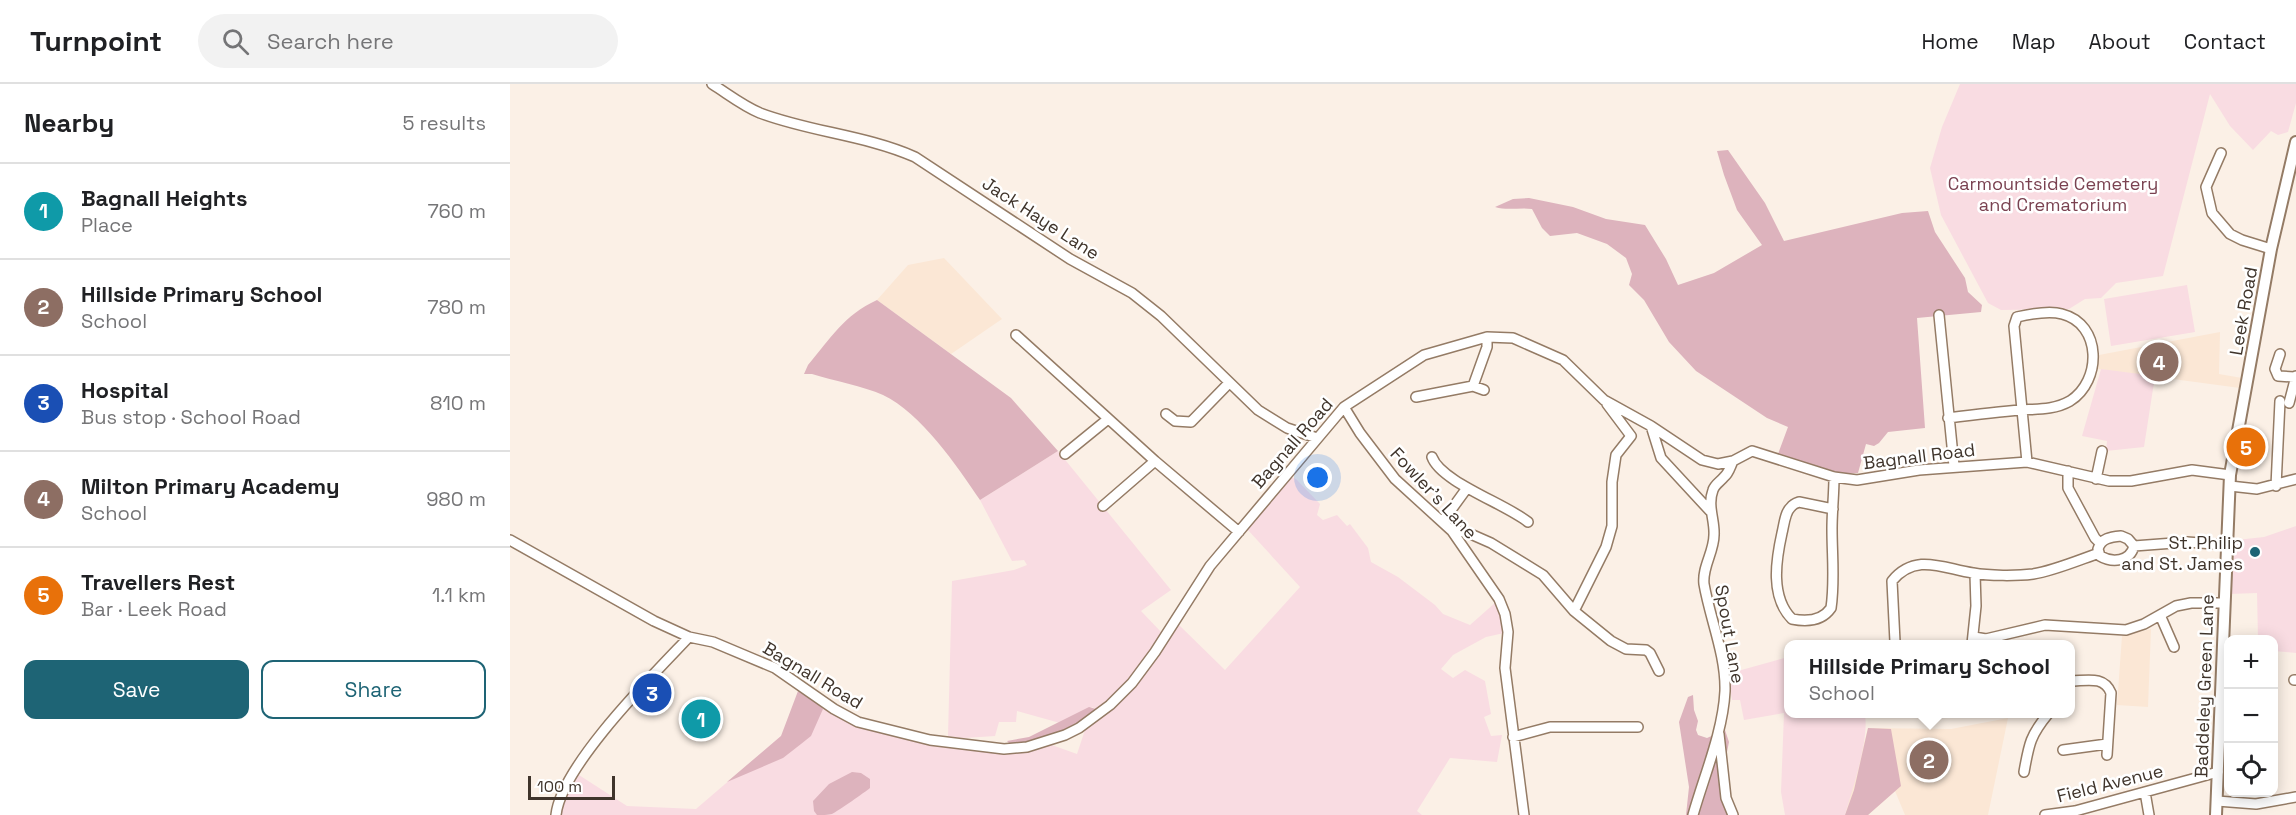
<!DOCTYPE html>
<html lang="en">
<head>
<meta charset="utf-8">
<style>
  body { margin:0; font-family:"Space Grotesk",sans-serif; background:#f2f2f2; color:#202124 }
  .controls { position:absolute; right:18px; bottom:18px; display:grid; overflow:hidden; border-radius:12px; box-shadow:0 3px 15px #0003 }
  .controls button { width:54px; height:54px; display:grid; place-items:center; padding:0; border:0; border-bottom:2px solid #e0e0e0; background:#fff; color:#202124; font:30px sans-serif }
  .scale { position:absolute; left:18px; bottom:15px; width:87px; box-sizing:border-box; padding-left:6px; border:3px solid #3f342b; border-top:0; font-size:16px; line-height:21px; white-space:nowrap; color:#3f342b; -webkit-text-stroke:4px #fff; paint-order:stroke }
  .you { position:absolute; left:808px; top:394px; width:21px; height:21px; margin:-15px; border:4px solid #fff; border-radius:50%; background:#1a73e8; box-shadow:0 0 0 9px #1a73e833 }
  .badge { display:grid; place-items:center; width:39px; height:39px; border-radius:50%; background:#1e6475; color:#fff; font-size:20px; font-weight:700 }
  .pin { position:absolute; translate:-50% -50%; border:3px solid #fff; box-shadow:0 2px 6px #0006 }
  .popup { position:absolute; left:1274px; top:556px; width:291px; height:78px; box-sizing:border-box; display:grid; place-content:center; border-radius:12px; background:#fff; filter:drop-shadow(0 2px 4px #0005); font-size:20px; white-space:nowrap; color:#757577 }
  .popup b { font-size:22px; color:#202124 }
  .popup::after { content:''; position:absolute; left:50%; top:100%; margin-left:-12px; border:12px solid transparent; border-top-color:#fff }
  .list { margin:0; padding:0; list-style:none }
  h2 { display:flex; justify-content:space-between; align-items:center; height:78px; margin:0; padding:0 24px; font-size:26px }
  h2 small { font-size:20px; font-weight:400; color:#757577 }
  .list li { display:grid; grid-template-columns:39px 1fr auto; gap:18px; align-items:center; box-sizing:border-box; height:96px; padding:0 24px; border-top:2px solid #e0e0e0 }
  .list b { display:block; font-size:22px; white-space:nowrap }
  .list p { margin:0; font-size:20px; white-space:nowrap; color:#757577 }
  .list em { font-size:20px; font-style:normal; color:#757577 }
  .actions { display:flex; gap:12px; padding:18px 24px }
  .actions a { flex:1; padding:14px 0; border:2px solid #1e6475; border-radius:12px; text-align:center; font-size:21px; color:#1e6475 }
  .actions .main { background:#1e6475; color:#fff }
  .icon { flex:none; width:33px; height:33px; fill:none; stroke:currentColor; stroke-width:2; stroke-linecap:round; stroke-linejoin:round }
  .map { position:relative; flex:none; width:1786px; height:731px; overflow:hidden }
  header { display:flex; align-items:center; gap:36px; box-sizing:border-box; height:84px; padding:0 30px; background:#fff; border-bottom:2px solid #e0e0e0 }
  header strong { font-size:28px }
  nav { display:flex; gap:33px; margin-inline-start:auto; font-size:21px }
  .search { width:420px; height:54px; background:#f2f2f2; display:flex; align-items:center; gap:15px; box-sizing:border-box; padding:0 21px; border-radius:33px; color:#757577; font-size:22px }
  main { display:flex }
  aside { flex:1; background:#fff }
  .map>svg:first-child { display:block }
  .built { fill:#fbe7d5 }
  .green { fill:#f9dce2 }
  .forest { fill:#ddb3bd }
  .lines { fill:none; stroke-linecap:round; stroke-linejoin:round }
  .minor-casing { stroke:#947b65; stroke-width:12 }
  .major-casing { stroke:#947b65; stroke-width:14 }
  .minor { stroke:#fff; stroke-width:9 }
  .major { stroke:#fff; stroke-width:10 }
  .poi-dot { fill:#1e6475; stroke:#fff; stroke-width:2 }
  .labels { text-anchor:middle; dominant-baseline:central; stroke-width:5; stroke-linejoin:round; paint-order:stroke }
  .park-label { font-size:18px; fill:#7a4251; stroke:#fff }
  .street-label { font-size:18px; fill:#3f342b; stroke:#fff }
  .poi-label { font-size:18px; fill:#3f342b; stroke:#fff; text-anchor:end }
</style>
</head>
<body>
<header>
<strong>Turnpoint</strong>
<div class="search"><svg class="icon" aria-label="search" viewBox="0 0 24 24"><circle cx="10" cy="10" r="6"/><path d="M15 15l6 6"/></svg>Search here</div>
<nav><a>Home</a><a>Map</a><a>About</a><a>Contact</a></nav>
</header>
<main>
<aside>
<h2>Nearby<small>5 results</small></h2>
<ul class="list">
<li><span class="badge" style="background:#0f9aa8">1</span><div><b>Bagnall Heights</b><p>Place</p></div><em>760 m</em></li>
<li><span class="badge" style="background:#8d6e63">2</span><div><b>Hillside Primary School</b><p>School</p></div><em>780 m</em></li>
<li><span class="badge" style="background:#1a4fb4">3</span><div><b>Hospital</b><p>Bus stop · School Road</p></div><em>810 m</em></li>
<li><span class="badge" style="background:#8d6e63">4</span><div><b>Milton Primary Academy</b><p>School</p></div><em>980 m</em></li>
<li><span class="badge" style="background:#e8710a">5</span><div><b>Travellers Rest</b><p>Bar · Leek Road</p></div><em>1.1 km</em></li>
</ul>
<div class="actions"><a class="main">Save</a><a>Share</a></div>
</aside>
<div class="map">
<svg width="1786" height="731" viewBox="0 0 1786 731">
  <rect width="100%" height="100%" fill="#fbf0e6"/>
  <path class="built" d="M434 174 492 235 441 270 367 216 398 181Z
    M1710 248 1709 290 1732 294 1730 304 1588 285 1589 271Z
    M1641 545 1638 623 1607 621 1612 552Z
    M1498 634 1478 731H1395L1385 707 1358 731H1335L1358 644 1441 645Z"/>
  <path class="green" d="M1450 0H1786V19L1778 48 1768 51 1761 47 1743 66 1720 42 1700 10 1653 192 1606 199 1591 214 1575 215 1559 225 1491 226 1478 219 1431 131 1420 84 1432 43Z
    M1677 201 1685 248 1601 262 1594 215Z
    M1591 285 1645 292 1634 363 1596 367 1597 357 1572 352Z
    M548 367 661 506 631 527 653 550 647 555 620 596 586 625 582 623 550 639 507 627 506 638H489L485 652 454 654 438 652 442 497 504 486 517 481 514 476 502 477 470 416Z
    M781 393 786 395 810 420 807 431 813 436 827 431 837 442 840 440 858 464 861 478 888 493 925 521 933 530 960 541 986 518 991 530 994 549 976 553 943 571 931 585 943 594 955 586 975 597 981 630 974 633 981 652 992 651 987 678 940 674 907 727 912 731H50L55 712 69 691 117 722 186 725 306 622 434 661 497 669 539 660 567 670 577 640 602 622 668 540 715 586 790 503 737 445Z
    M1786 442V569L1764 567V556L1748 555 1747 509 1719 510 1721 463 1726 456 1754 453Z
    M1278 573V630H1355C1359 657 1343 703 1335 731H1275L1271 708 1274 629 1234 636 1230 616H1222L1217 590Z"/>
  <path class="forest" d="M1218 66 1255 119 1274 157 1392 129 1418 127 1425 148 1455 194 1458 208 1472 221 1471 228 1407 234 1415 344 1378 348 1369 359 1364 362 1356 360 1348 389 1333 390 1268 370 1278 343 1257 334 1186 287 1159 258 1134 216 1119 201 1122 190 1116 174 1097 160 1067 149 1040 152 1032 144 1022 125C1010 123 998 127 985 123L1003 115 1019 114 1063 123 1096 135 1135 141 1156 175 1168 201 1204 189 1252 161 1227 126 1214 91 1207 67Z
    M367 216 501 314 548 367 470 416C447 382 411 329 373 311 353 302 324 297 302 290H294L298 281C321 254 334 231 367 216Z
    M288 607 308 619 313 625 301 652 291 660 273 674 217 698 271 652Z
    M1183 611 1184 626 1188 637 1186 646 1188 651 1197 654 1215 646 1219 658 1217 668 1210 674 1207 683 1220 731H1176L1179 703 1169 638 1178 613Z
    M579 623 586 625C564 646 532 656 502 662L497 657 519 653Z
    M1358 644 1381 645 1391 702 1358 731H1335L1344 706Z
    M342 688 351 689 360 695V704C355 708 328 727 322 730 318 731 312 731 307 731L304 727 303 717 319 700Z"/>
  <g class="lines">
    <g class="minor-casing">
      <path id="minor" d="M202 0C218 10 233 22 250 29 300 48 355 51 405 73L560 175 622 209 651 232 748 326 777 344 807 354
        M1711 69 1696 103 1702 129 1720 150 1732 156 1761 165
        M1429 231 1444 382
        M506 251 645 377 729 448
        M1770 270 1765 285 1768 292 1784 293
        M963 302 977 263V253
        M906 313 963 302 974 306
        M1779 319 1786 292
        M834 323 850 349 885 395 942 447 989 515 995 530 998 548 995 584 1014 731
        M656 330 665 337 681 338 719 299
        M1438 334C1462 331 1486 328 1511 326 1528 325 1544 326 1560 317 1592 297 1592 240 1552 230 1539 226 1520 230 1507 233L1504 242 1517 378
        M1141 342 1151 374 1200 427
        M555 370 598 335
        M922 373C931 398 996 420 1018 438
        M1558 387V404L1585 454 1590 459
        M1586 395 1592 367
        M1720 402 1747 405 1786 395
        M1766 402 1770 317
        M593 422 645 377
        M1323 425 1289 418C1286 419 1283 420 1281 423 1275 428 1274 441 1272 449 1266 476 1260 513 1282 535 1297 538 1312 537 1321 524 1325 497 1322 472 1322 445 1322 427 1324 410 1324 393
        M933 437 957 404
        M942 447 956 448 981 459 1033 491 1064 527 1101 557 1116 565 1136 566 1140 569 1149 587
        M1611 452 1618 455 1624 462C1620 478 1602 479 1590 472L1588 465C1591 454 1601 453 1611 452Z
        M0 456 144 537 179 553 203 558 265 584 324 625 348 638 420 656 494 665 517 663 555 651 569 644 600 621 622 599 645 568 700 482 834 323 914 271 977 253 1003 254 1053 276 1094 316 1141 342 1192 376 1208 380 1223 377 1242 367 1324 393 1347 396 1409 386 1517 378 1599 397H1621L1682 386 1720 391
        M1624 462 1677 458 1717 461
        M1064 527 1096 463 1102 442V398L1106 371 1121 352 1097 320
        M1650 531 1664 563
        M1464 553 1476 555 1535 541 1616 546 1634 540 1666 522 1681 519H1714
        M1385 558 1382 497C1406 468 1434 485 1463 489 1479 492 1507 492 1523 490 1543 487 1569 476 1589 469
        M1462 560 1466 522 1465 490
        M1784 596H1786
        M1560 597C1576 597 1594 591 1601 609L1597 671
        M1209 650 1216 714 1223 731
        M1003 653 1040 643H1128
        M1553 666 1597 660
        M1514 688C1519 660 1520 652 1538 630
        M1635 708 1639 731
        M1707 717 1746 720 1786 713
        M46 731C51 682 144 590 179 553
        M1183 731C1194 692 1213 648 1215 607 1216 571 1200 535 1194 500 1192 483 1204 468 1204 451 1205 436 1197 422 1203 406 1205 400 1210 398 1214 393 1219 389 1220 383 1223 377
        M1535 731 1565 727 1708 688"/>
    </g>
    <g class="major-casing">
      <path id="major" d="M1706 731 1720 391 1761 165 1786 58"/>
    </g>
    <use href="#minor" class="minor"/>
    <use href="#major" class="major"/>
  </g>
  <circle class="poi-dot" cx="1745" cy="468" r="6"/>
  <g class="labels">
    <g class="park-label">
      <text x="1543" y="99">Carmountside Cemetery<tspan x="1543" dy="21">and Crematorium</tspan></text>
    </g>
    <g class="street-label">
      <text transform="translate(531 134) rotate(33)">Jack Haye Lane</text>
      <text transform="translate(1733 227) rotate(-80)">Leek Road</text>
      <text transform="translate(782 359) rotate(-49)">Bagnall Road</text>
      <text transform="translate(1409 372) rotate(-7)">Bagnall Road</text>
      <text transform="translate(924 409) rotate(47)">Fowler's Lane</text>
      <text transform="translate(1220 550) rotate(80)">Spout Lane</text>
      <text transform="translate(303 591) rotate(31)">Bagnall Road</text>
      <text transform="translate(1694 602) rotate(-88)">Baddeley Green Lane</text>
      <text transform="translate(1600 699) rotate(-14)">Field Avenue</text>
    </g>
    <g class="poi-label">
      <text x="1733" y="458">St. Philip<tspan x="1733" dy="21">and St. James</tspan></text>
    </g>
  </g>
</svg>
<div class="controls">
<button>+</button>
<button>−</button>
<button><svg class="icon" aria-label="locate" viewBox="0 0 24 24"><circle cx="12" cy="12" r="6"/><path d="M12 2v4M12 18v4M2 12h4M18 12h4"/></svg></button>
</div>
<div class="scale">100 m</div>
<div class="you"></div>
<div class="pin badge" style="left:191px;top:635px;background:#0f9aa8">1</div>
<div class="pin badge" style="left:1419px;top:676px;background:#8d6e63">2</div>
<div class="popup"><b>Hillside Primary School</b>School</div>
<div class="pin badge" style="left:142px;top:609px;background:#1a4fb4">3</div>
<div class="pin badge" style="left:1649px;top:278px;background:#8d6e63">4</div>
<div class="pin badge" style="left:1736px;top:363px;background:#e8710a">5</div>
</div>
</main>
</body>
</html>
